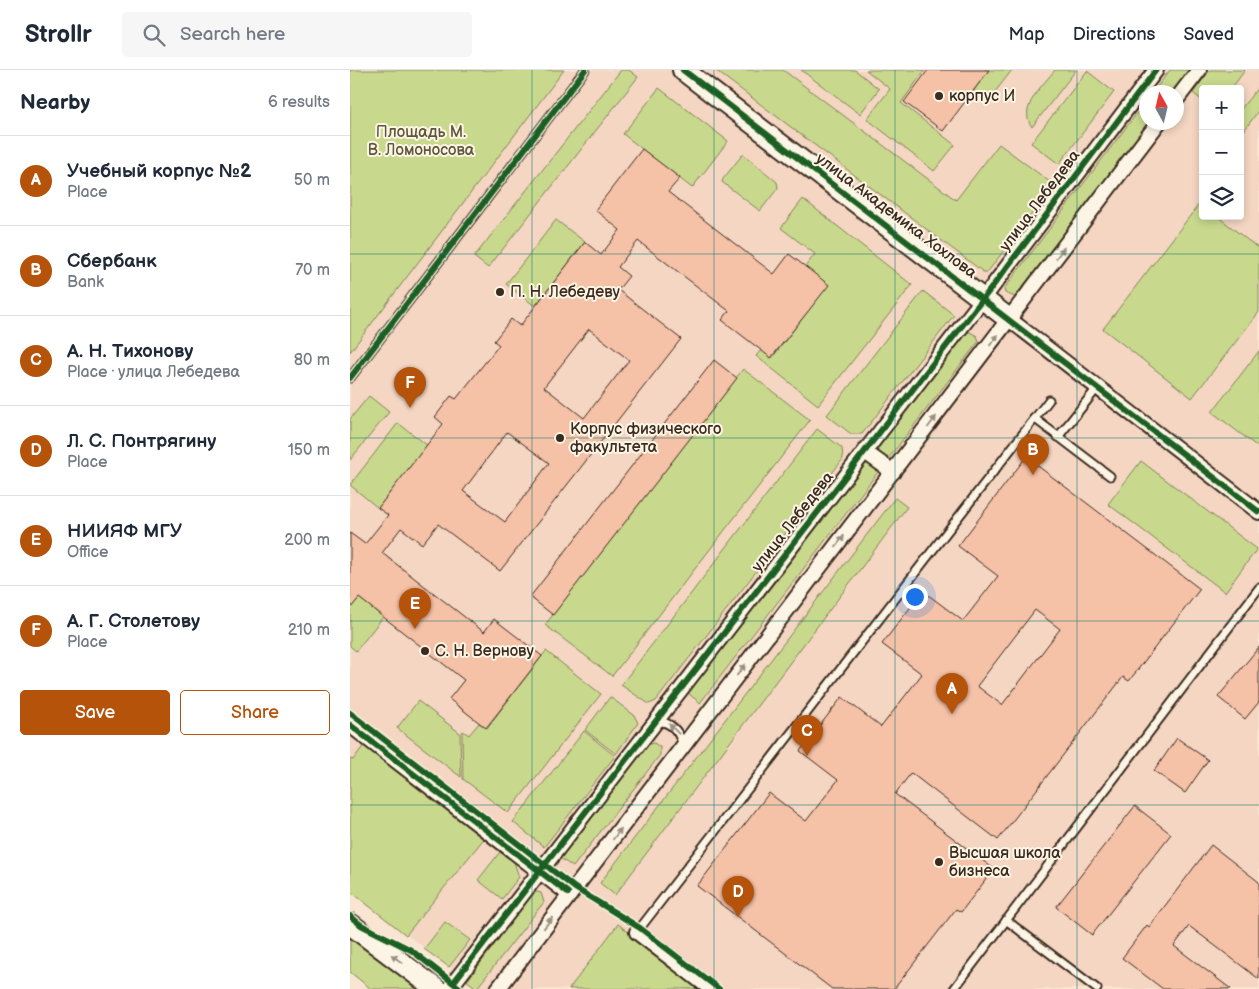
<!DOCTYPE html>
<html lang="en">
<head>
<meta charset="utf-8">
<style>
  body { margin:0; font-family:"Balsamiq Sans",sans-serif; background:#f6f6f7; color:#1f2937 }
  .controls { position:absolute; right:15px; top:15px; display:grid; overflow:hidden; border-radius:5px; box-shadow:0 2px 8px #0003 }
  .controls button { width:45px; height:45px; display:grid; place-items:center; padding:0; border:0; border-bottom:1px solid #e0e1e3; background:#fff; color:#1f2937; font:25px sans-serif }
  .compass { position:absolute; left:789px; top:15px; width:45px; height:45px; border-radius:50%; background:#fff; box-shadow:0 2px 8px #0003; rotate:352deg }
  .you { position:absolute; left:564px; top:526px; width:18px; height:18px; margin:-12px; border:4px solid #fff; border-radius:50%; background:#1a73e8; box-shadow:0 0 0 8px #1a73e833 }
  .badge { display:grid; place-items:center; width:32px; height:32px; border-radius:50%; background:#b45309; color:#fff; font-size:16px; font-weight:700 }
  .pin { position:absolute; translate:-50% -41px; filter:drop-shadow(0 1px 2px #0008) }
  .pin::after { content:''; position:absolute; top:26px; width:18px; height:15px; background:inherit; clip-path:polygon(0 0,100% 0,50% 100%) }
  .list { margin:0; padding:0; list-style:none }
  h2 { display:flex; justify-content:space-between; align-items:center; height:65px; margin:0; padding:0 20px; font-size:21px }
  h2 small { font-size:16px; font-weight:400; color:#747a83 }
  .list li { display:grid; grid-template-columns:32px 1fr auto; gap:15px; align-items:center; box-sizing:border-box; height:90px; padding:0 20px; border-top:1px solid #e0e1e3 }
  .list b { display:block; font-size:19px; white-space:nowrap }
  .list p { margin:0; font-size:16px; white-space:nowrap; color:#747a83 }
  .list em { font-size:16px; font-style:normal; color:#747a83 }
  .actions { display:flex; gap:10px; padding:15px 20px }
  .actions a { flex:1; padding:11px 0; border:1px solid #b45309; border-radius:5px; text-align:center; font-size:18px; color:#b45309 }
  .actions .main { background:#b45309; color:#fff }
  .icon { flex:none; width:28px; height:28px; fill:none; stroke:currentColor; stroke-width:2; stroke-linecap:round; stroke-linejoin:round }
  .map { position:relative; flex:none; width:909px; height:919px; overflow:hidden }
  header { display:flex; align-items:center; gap:30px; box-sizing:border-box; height:70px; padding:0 25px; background:#fff; border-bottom:1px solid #e0e1e3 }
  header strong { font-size:24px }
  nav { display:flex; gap:28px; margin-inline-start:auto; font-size:18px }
  .search { width:350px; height:45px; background:#f6f6f7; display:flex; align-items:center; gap:12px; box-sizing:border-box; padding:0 18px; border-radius:5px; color:#747a83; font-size:19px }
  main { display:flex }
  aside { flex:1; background:#fff }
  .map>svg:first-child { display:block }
  .built { fill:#f4d6c2; fill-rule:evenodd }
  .green { fill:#c8d98d; stroke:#828256 }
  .building { fill:#f5c1a7; stroke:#3b2a1e; fill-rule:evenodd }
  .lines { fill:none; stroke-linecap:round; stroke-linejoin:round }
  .lane-casing { stroke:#3b2a1e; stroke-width:11 }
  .street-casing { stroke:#3b2a1e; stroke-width:18 }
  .secondary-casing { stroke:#3b2a1e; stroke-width:24 }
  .lane { stroke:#fcf5e5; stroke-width:7 }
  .street { stroke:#fcf5e5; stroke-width:14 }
  .secondary { stroke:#fcf5e5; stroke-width:20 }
  .cycleway-casing { stroke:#fcf5e5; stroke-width:9 }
  .cycleway { stroke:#1b5e20; stroke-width:6 }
  .oneway { fill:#9c9082 }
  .grid { fill:none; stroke:#0f766e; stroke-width:1; stroke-opacity:0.55 }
  .poi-dot { fill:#3b2a1e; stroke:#fcf5e5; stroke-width:2 }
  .labels { text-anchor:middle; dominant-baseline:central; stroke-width:4; stroke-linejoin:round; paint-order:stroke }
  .poi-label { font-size:16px; fill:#3b2a1e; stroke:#fcf5e5; text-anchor:start }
  .park-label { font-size:16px; fill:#5e563a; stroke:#fcf5e5 }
  .street-label { font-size:16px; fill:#3b2a1e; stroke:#fcf5e5 }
</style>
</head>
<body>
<header>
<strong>Strollr</strong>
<div class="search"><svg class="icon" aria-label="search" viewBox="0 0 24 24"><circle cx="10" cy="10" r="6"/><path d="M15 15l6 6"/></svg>Search here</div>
<nav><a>Map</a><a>Directions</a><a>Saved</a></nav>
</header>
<main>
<aside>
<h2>Nearby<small>6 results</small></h2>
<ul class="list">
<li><span class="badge">A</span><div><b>Учебный корпус №2</b><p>Place</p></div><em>50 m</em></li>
<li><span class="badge">B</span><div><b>Сбербанк</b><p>Bank</p></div><em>70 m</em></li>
<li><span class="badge">C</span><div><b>А. Н. Тихонову</b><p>Place · улица Лебедева</p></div><em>80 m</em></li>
<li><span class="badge">D</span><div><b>Л. С. Понтрягину</b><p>Place</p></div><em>150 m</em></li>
<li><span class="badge">E</span><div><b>НИИЯФ МГУ</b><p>Office</p></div><em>200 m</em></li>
<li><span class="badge">F</span><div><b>А. Г. Столетову</b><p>Place</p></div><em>210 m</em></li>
</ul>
<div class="actions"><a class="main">Save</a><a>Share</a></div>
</aside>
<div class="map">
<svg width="909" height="919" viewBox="0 0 909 919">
  <rect width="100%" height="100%" fill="#fae5d2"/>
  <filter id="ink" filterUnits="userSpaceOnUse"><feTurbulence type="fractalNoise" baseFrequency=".02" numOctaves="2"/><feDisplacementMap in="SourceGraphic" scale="10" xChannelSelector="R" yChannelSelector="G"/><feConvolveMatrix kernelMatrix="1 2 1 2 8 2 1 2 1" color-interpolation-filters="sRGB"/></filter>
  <g filter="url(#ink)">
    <path class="built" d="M0 0H909V919H128L0 821ZM853 19H890V146H853ZM796 22H826V52H796Z"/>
    <path class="green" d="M0 0H214L0 282Z
      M271 0H279L288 7 138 198 124 187Z
      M365 0H433L606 130 649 74 704 115 636 204Z
      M451 0H505L529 19 510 44Z
      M516 0H575L551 33 605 75 584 101 517 49 540 19Z
      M635 0H662L638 31 624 20 638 2Z
      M705 0H726L682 57C667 38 694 14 705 0Z
      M820 0H840L822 22H803Z
      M860 0H895L881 19H853V31L843 23Z
      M737 1 764 22 709 94 681 73Z
      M909 16V40L890 66V40Z
      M309 18 378 71 342 118 273 64Z
      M796 31V52L799 53 665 227 655 223 654 219Z
      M393 84 427 112 428 118 410 141 372 112 373 109Z
      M453 129 562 215 468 335 406 286 411 280 422 288 478 215 455 197 465 184 431 158Z
      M850 133 853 135V146H867L909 179V242L842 328 753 259Z
      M206 150 235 172 185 236 156 214Z
      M573 221 604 245 512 364H501L477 345Z
      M620 262 627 266 629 271 350 633 338 623 614 263Z
      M909 281V378L862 342Z
      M393 299 460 350 262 606 195 555Z
      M19 326 39 342 0 390V349Z
      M48 353 77 375 28 438 0 415Z
      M467 359 492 378 493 389 306 631 299 634 271 615Z
      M791 391 907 479 875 522 758 434Z
      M545 428 557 437 265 825 250 813Z
      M9 528 33 547 6 581 0 576V539Z
      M196 581 251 624 158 743 113 709 112 663 113 661 119 665 129 653 137 658Z
      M260 627 284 645 288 653 266 684 235 660Z
      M68 631 110 663 111 707 47 658Z
      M234 661 265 686 194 777 163 752Z
      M304 673 310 677V685L223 797 210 788 297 675Z
      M14 675 136 766 56 865 0 821V689L3 690Z
      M150 782 164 792 169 807 152 829 128 810Z
      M188 822 191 823 194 832 127 918 117 911 183 823Z
      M95 852 120 870 99 897 74 879Z
      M268 854 352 919H219Z
      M0 865 60 911 67 919H21L0 902Z"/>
    <path class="building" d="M578 0H639L593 61 554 32Z
      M292 79 330 108 318 122 424 204 439 184 479 215 421 288 372 250 379 241 288 171 268 197 279 206 268 220 331 269 150 501 88 454 72 474 51 458 32 483 134 562 144 549 192 586 136 658 99 629 114 610 9 528 0 539V463L15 474 38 445 28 438 93 354 85 347 101 326 106 329 149 275 144 271 161 249 170 256 235 172 251 185 270 160 245 140ZM239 259 279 290 234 348 194 317ZM157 362 199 393 155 452 113 421Z
      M364 290 387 308 203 545 180 527Z
      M676 387 850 519 779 611 773 607 648 770 561 703 545 724 644 799 611 842 606 839 544 919H482L347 816 419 723 456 751 488 710 450 681 492 627 531 657 572 604 532 574 573 521 613 551 648 506 608 476ZM685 540 710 559 652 635 627 616Z
      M909 577V632L895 649 868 627Z
      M827 668 858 690 835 723 804 701Z
      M785 736 821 764 742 865 706 837Z
      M861 775 909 812V909L839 856 824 876 881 919H813L772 888 797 855 799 857Z"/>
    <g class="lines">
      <g class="lane-casing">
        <path id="lane" d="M0 308 235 0
          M684 348 760 406
          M708 367 748 317
          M306 651C322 652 329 661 333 676
          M656 850 747 919
          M287 862 699 330
          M604 919 909 518"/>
      </g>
      <g class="street-casing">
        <path id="street" d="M826 30 849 0
          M659 249 909 442
          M515 382 543 402
          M0 655 220 825
          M287 862 361 919
          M99 919 639 221 806 0
          M148 919 809 52"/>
      </g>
      <g class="secondary-casing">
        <path id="secondary" d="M333 0 659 249
          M0 854 86 919"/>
      </g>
      <use href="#lane" class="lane"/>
      <use href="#street" class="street"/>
      <use href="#secondary" class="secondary"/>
      <g class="cycleway-casing">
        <path id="cycleway" d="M333 0 909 442
          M0 308 235 0
          M0 643 225 818 290 858 369 919
          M0 655 218 823
          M0 846 11 855 61 880 111 919
          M103 913 639 221 806 0"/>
      </g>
      <use href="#cycleway" class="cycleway"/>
    </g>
    <defs><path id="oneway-solid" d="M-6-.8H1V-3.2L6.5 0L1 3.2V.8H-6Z" transform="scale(1.25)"/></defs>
    <g class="oneway">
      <use href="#oneway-solid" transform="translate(710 183) rotate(-53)"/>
      <use href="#oneway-solid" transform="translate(644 270) rotate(-53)"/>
      <use href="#oneway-solid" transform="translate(582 352) rotate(-53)"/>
      <use href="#oneway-solid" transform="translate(490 471) rotate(-53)"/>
      <use href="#oneway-solid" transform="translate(391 600) rotate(-53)"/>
      <use href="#oneway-solid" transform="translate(324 659) rotate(-134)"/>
      <use href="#oneway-solid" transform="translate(267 764) rotate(-53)"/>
      <use href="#oneway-solid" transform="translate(198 853) rotate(-52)"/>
      <use href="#oneway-solid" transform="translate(47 889) rotate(-143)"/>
    </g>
  </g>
  <path class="grid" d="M182 0V919M364 0V919M545 0V919M727 0V919M0 184H909M0 368H909M0 551H909M0 735H909"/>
  <g class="poi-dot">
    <circle cx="589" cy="26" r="5"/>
    <circle cx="150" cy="222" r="5"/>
    <circle cx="210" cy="368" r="5"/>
    <circle cx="75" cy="581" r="5"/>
    <circle cx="589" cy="792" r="5"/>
  </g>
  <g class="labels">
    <g class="poi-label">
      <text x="599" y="26">корпус И</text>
      <text x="160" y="222">П. Н. Лебедеву</text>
      <text x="220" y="359">Корпус физического<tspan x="220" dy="18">факультета</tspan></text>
      <text x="85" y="581">С. Н. Вернову</text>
      <text x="599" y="783">Высшая школа<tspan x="599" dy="18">бизнеса</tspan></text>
    </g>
    <g class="park-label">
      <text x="71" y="62">Площадь М.<tspan x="71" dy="18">В. Ломоносова</tspan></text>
    </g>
    <g class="street-label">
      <text transform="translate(690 131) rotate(-53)">улица Лебедева</text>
      <text transform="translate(546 146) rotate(37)">улица Академика Хохлова</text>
      <text transform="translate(443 452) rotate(-52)">улица Лебедева</text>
    </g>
  </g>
</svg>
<div class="controls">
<button>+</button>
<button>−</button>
<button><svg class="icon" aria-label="layers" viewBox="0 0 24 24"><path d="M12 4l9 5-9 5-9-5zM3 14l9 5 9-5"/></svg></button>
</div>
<svg class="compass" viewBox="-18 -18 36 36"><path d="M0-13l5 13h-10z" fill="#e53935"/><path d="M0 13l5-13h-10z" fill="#747a83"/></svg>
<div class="you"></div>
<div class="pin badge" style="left:602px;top:644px">A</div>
<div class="pin badge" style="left:683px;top:405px">B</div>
<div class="pin badge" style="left:457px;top:686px">C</div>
<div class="pin badge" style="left:388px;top:847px">D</div>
<div class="pin badge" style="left:65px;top:559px">E</div>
<div class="pin badge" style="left:60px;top:338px">F</div>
</div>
</main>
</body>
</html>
